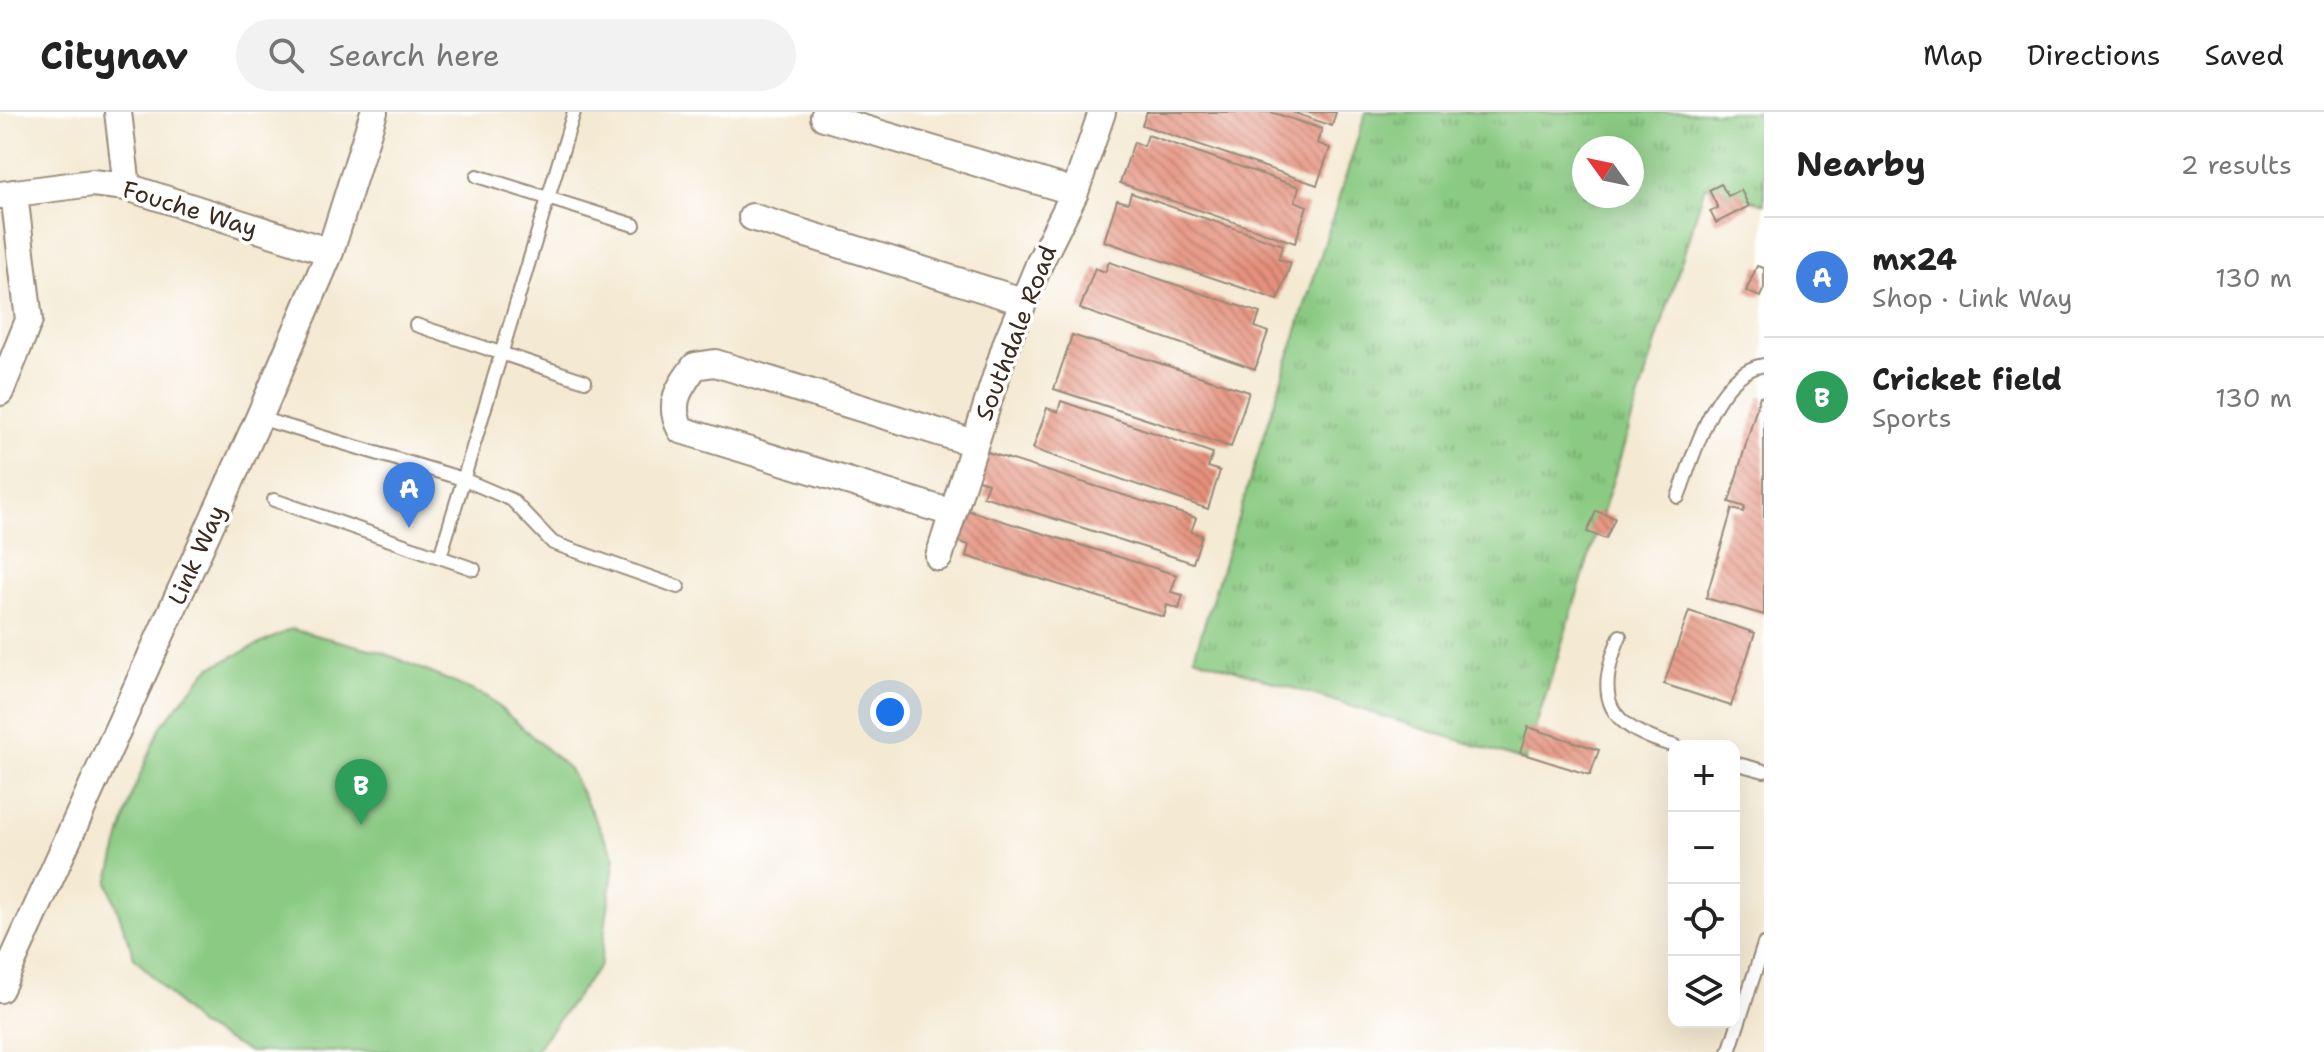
<!DOCTYPE html>
<html lang="en">
<head>
<meta charset="utf-8">
<style>
  body { margin:0; font-family:"Shantell Sans",sans-serif; background:#f2f2f2; color:#222 }
  .controls { position:absolute; right:24px; bottom:24px; display:grid; overflow:hidden; border-radius:16px; box-shadow:0 8px 32px #0002 }
  .controls button { width:72px; height:72px; display:grid; place-items:center; padding:0; border:0; border-bottom:2px solid #e0e0e0; background:#fff; color:#222; font:40px sans-serif }
  .compass { position:absolute; left:1572px; top:24px; width:72px; height:72px; border-radius:50%; background:#fff; box-shadow:0 8px 32px #0002; rotate:303deg }
  .you { position:absolute; left:890px; top:600px; width:28px; height:28px; margin:-20px; border:6px solid #fff; border-radius:50%; background:#1a73e8; box-shadow:0 0 0 12px #1a73e833 }
  .badge { display:grid; place-items:center; width:52px; height:52px; border-radius:50%; background:#ea580c; color:#fff; font-size:26px; font-weight:700 }
  .pin { position:absolute; translate:-50% -66px; filter:drop-shadow(0 2px 4px #0008) }
  .pin::after { content:''; position:absolute; top:42px; width:28px; height:24px; background:inherit; clip-path:polygon(0 0,100% 0,50% 100%) }
  .list { margin:0; padding:0; list-style:none }
  h2 { display:flex; justify-content:space-between; align-items:center; height:104px; margin:0; padding:0 32px; font-size:34px }
  h2 small { font-size:26px; font-weight:400; color:#767676 }
  .list li { display:grid; grid-template-columns:52px 1fr auto; gap:24px; align-items:center; box-sizing:border-box; height:120px; padding:0 32px; border-top:2px solid #e0e0e0 }
  .list b { display:block; font-size:30px; white-space:nowrap }
  .list p { margin:0; font-size:26px; white-space:nowrap; color:#767676 }
  .list em { font-size:26px; font-style:normal; color:#767676 }
  .icon { flex:none; width:44px; height:44px; fill:none; stroke:currentColor; stroke-width:2; stroke-linecap:round; stroke-linejoin:round }
  .map { position:relative; flex:none; width:1764px; height:940px; overflow:hidden }
  header { display:flex; align-items:center; gap:48px; box-sizing:border-box; height:112px; padding:0 40px; background:#fff; border-bottom:2px solid #e0e0e0 }
  header strong { font-size:38px }
  nav { display:flex; gap:44px; margin-inline-start:auto; font-size:28px }
  .search { width:560px; height:72px; background:#f2f2f2; display:flex; align-items:center; gap:20px; box-sizing:border-box; padding:0 28px; border-radius:44px; color:#767676; font-size:30px }
  main { display:flex }
  aside { flex:1; background:#fff }
  .map>svg:first-child { display:block }
  .grass { fill:url(#grass-tufts); stroke:#627a50; stroke-width:2; fill-rule:evenodd }
  .garden { fill:#8aca82; stroke:#627a50; stroke-width:2 }
  .building { fill:url(#building-back-hatch) }
  .lines { fill:none; stroke-linecap:round; stroke-linejoin:round }
  .lane-casing { stroke:#988a78; stroke-width:16 }
  .street-casing { stroke:#988a78; stroke-width:30 }
  .lane { stroke:#fff; stroke-width:12 }
  .street { stroke:#fff; stroke-width:26 }
  .labels { text-anchor:middle; dominant-baseline:central; stroke-width:7; stroke-linejoin:round; paint-order:stroke }
  .street-label { font-size:24px; fill:#3b2a1e; stroke:#fff }
</style>
</head>
<body>
<header>
<strong>Citynav</strong>
<div class="search"><svg class="icon" aria-label="search" viewBox="0 0 24 24"><circle cx="10" cy="10" r="6"/><path d="M15 15l6 6"/></svg>Search here</div>
<nav><a>Map</a><a>Directions</a><a>Saved</a></nav>
</header>
<main>
<div class="map">
<svg width="1764" height="940" viewBox="0 0 1764 940">
  <defs>
    <pattern id="grass-tufts" width="24" height="20" patternUnits="userSpaceOnUse" patternTransform="scale(2)"><rect width="24" height="20" fill="#8aca82"/><path d="M3 7l-1-3M5 7V3M7 7l1-3M15 17l-1-3M17 17v-4M19 17l1-3" fill="none" stroke="#72a46a"/></pattern>
    <pattern id="building-back-hatch" width="6" height="6" patternUnits="userSpaceOnUse" patternTransform="scale(2)"><rect width="6" height="6" fill="#e5907c"/><path d="M-1 5l2 2M0 0l6 6M5-1l2 2" fill="none" stroke="#bb7665"/></pattern>
  </defs>
  <rect width="100%" height="100%" fill="#fff"/>
  <filter id="ink" filterUnits="userSpaceOnUse"><feTurbulence type="fractalNoise" baseFrequency=".0125" numOctaves="2"/><feDisplacementMap in="SourceGraphic" scale="16" xChannelSelector="R" yChannelSelector="G"/><feConvolveMatrix kernelMatrix="1 2 1 2 8 2 1 2 1" color-interpolation-filters="sRGB"/></filter>
  <filter id="wash" filterUnits="userSpaceOnUse"><feTurbulence type="fractalNoise" baseFrequency=".006" numOctaves="4" result="noise"/><feDisplacementMap in="SourceGraphic" scale="32" xChannelSelector="R" yChannelSelector="G"/><feGaussianBlur stdDeviation="1.8" result="paint"/><feColorMatrix in="noise" values="0 0 0 0 0 0 0 0 0 0 0 0 0 0 0 0 0 1.4 0 .05"/><feComposite in="paint" operator="in"/></filter>
  <g filter="url(#wash)">
    <rect width="100%" height="100%" fill="#f4e9d2"/>
    <path class="grass" d="M1366 0H1764V92L1705 74 1525 649 1194 545ZM1584 36H1632V84H1584Z"/>
    <path class="garden" d="M291 517 382 540 488 585 569 657 615 745 600 853 535 939 249 940 198 913 134 845 108 771 132 682 161 614 209 556Z"/>
    <g id="blocks">
      <path class="building" d="M1147 0H1271L1322 17 1317 31 1330 36 1317 73 1142 13Z
        M1292 0H1336L1332 14Z
        M1148 23 1299 75 1295 89 1307 94 1295 131 1120 71 1134 30 1144 34Z
        M1721 72 1728 84 1741 78 1749 94 1716 111 1710 99 1718 96 1709 78Z
        M1131 81 1283 133 1278 147 1291 151 1278 188 1104 129 1117 88 1128 91Z
        M1109 150 1260 201 1255 215 1268 220 1255 257 1080 197 1095 156 1105 160Z
        M1757 154 1764 156V176L1760 185 1746 179Z
        M1072 223 1249 280 1231 335 1054 277Z
        M1760 284 1764 285V503L1706 486 1732 397 1743 400 1745 395 1729 390Z
        M1061 289 1213 341 1208 355 1220 359 1208 397 1033 337 1047 296 1058 300Z
        M984 339 1196 406 1191 420 1202 423 1193 451 983 384 988 371 975 367Z
        M967 398 1177 463 1171 480 1183 483 1179 497 1167 493 1164 505 966 444 969 433 957 429Z
        M1596 399 1615 406 1606 427 1587 420Z
        M1689 499 1755 521 1731 594 1664 572Z
        M1528 615 1599 638 1590 663 1520 641Z"/>
    </g>
  </g>
  <g filter="url(#ink)">
    <use href="#blocks" fill-opacity="0" stroke="#988a78" stroke-width="2"/>
    <g class="lines">
      <g class="lane-casing">
        <path id="lane" d="M477 64 634 113
          M416 213 585 269
          M259 306 463 367 512 388 553 431 678 475
          M1678 385C1694 344 1714 261 1764 253
          M274 388 474 457
          M440 445 574 0
          M1620 524C1593 588 1608 615 1675 634
          M1734 651 1764 659
          M1729 940 1764 832"/>
      </g>
      <g class="street-casing">
        <path id="street" d="M118 0 127 75
          M824 5 1075 80
          M0 83 92 71 127 75 330 140
          M752 105 1022 189
          M0 280 29 208 14 81
          M952 401 681 318C667 292 679 276 695 254L715 251 974 331
          M939 445 1007 230 1040 150 1075 80 1102 0
          M0 877 259 306 330 140 374 0"/>
      </g>
      <use href="#lane" class="lane"/>
      <use href="#street" class="street"/>
    </g>
  </g>
  <g class="labels">
    <g class="street-label">
      <text transform="translate(190 97) rotate(17)">Fouche Way</text>
      <text transform="translate(1016 221) rotate(-69)">Southdale Road</text>
      <text transform="translate(197 443) rotate(-66)">Link Way</text>
    </g>
  </g>
</svg>
<div class="controls">
<button>+</button>
<button>−</button>
<button><svg class="icon" aria-label="locate" viewBox="0 0 24 24"><circle cx="12" cy="12" r="6"/><path d="M12 2v4M12 18v4M2 12h4M18 12h4"/></svg></button>
<button><svg class="icon" aria-label="layers" viewBox="0 0 24 24"><path d="M12 4l9 5-9 5-9-5zM3 14l9 5 9-5"/></svg></button>
</div>
<svg class="compass" viewBox="-18 -18 36 36"><path d="M0-13l5 13h-10z" fill="#e53935"/><path d="M0 13l5-13h-10z" fill="#767676"/></svg>
<div class="you"></div>
<div class="pin badge" style="left:409px;top:416px;background:#3f7fe0">A</div>
<div class="pin badge" style="left:361px;top:713px;background:#2e9e5b">B</div>
</div>
<aside>
<h2>Nearby<small>2 results</small></h2>
<ul class="list">
<li><span class="badge" style="background:#3f7fe0">A</span><div><b>mx24</b><p>Shop · Link Way</p></div><em>130 m</em></li>
<li><span class="badge" style="background:#2e9e5b">B</span><div><b>Cricket field</b><p>Sports</p></div><em>130 m</em></li>
</ul>
</aside>
</main>
</body>
</html>
